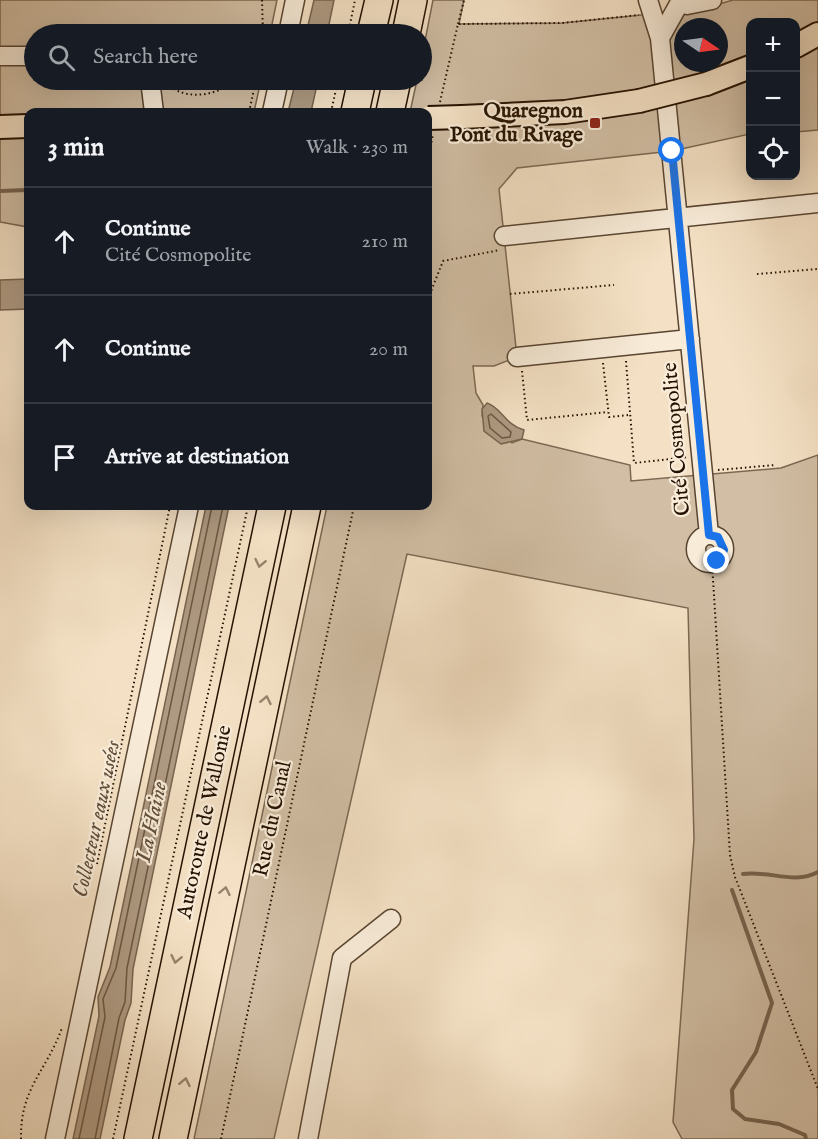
<!DOCTYPE html>
<html lang="en">
<head>
<meta charset="utf-8">
<style>
  body { margin:0; font-family:"IM FELL English",serif; background:#20242c; color:#f1f3f6 }
  .controls { position:absolute; right:18px; top:18px; display:grid; overflow:hidden; border-radius:12px; box-shadow:0 6px 24px #0002 }
  .controls button { width:54px; height:54px; display:grid; place-items:center; padding:0; border:0; border-bottom:2px solid #363941; background:#171b24; color:#f1f3f6; font:30px sans-serif }
  .compass { position:absolute; left:674px; top:18px; width:54px; height:54px; border-radius:50%; background:#171b24; box-shadow:0 6px 24px #0002; rotate:103deg }
  .stop { position:absolute; width:18px; height:18px; margin:-14px; border:4px solid #1a73e8; border-radius:50%; background:#fff }
  .stop.end { background:#1a73e8; border-color:#fff; box-shadow:0 2px 6px #0008 }
  .list { margin:0; padding:0; list-style:none }
  h2 { display:flex; justify-content:space-between; align-items:center; height:78px; margin:0; padding:0 24px; font-size:26px }
  h2 small { font-size:20px; font-weight:400; color:#9ea1a6 }
  .list li { display:grid; grid-template-columns:39px 1fr auto; gap:18px; align-items:center; box-sizing:border-box; height:108px; padding:0 24px; border-top:2px solid #363941 }
  .list b { display:block; font-size:22px; white-space:nowrap }
  .list p { margin:0; font-size:20px; white-space:nowrap; color:#9ea1a6 }
  .list em { font-size:20px; font-style:normal; color:#9ea1a6 }
  .icon { flex:none; width:33px; height:33px; fill:none; stroke:currentColor; stroke-width:2; stroke-linecap:round; stroke-linejoin:round }
  .map { position:relative; flex:none; width:818px; height:1139px; overflow:hidden }
  .search { position:absolute; background:#171b24; box-shadow:0 6px 24px #0002; left:24px; top:24px; width:408px; height:66px; display:flex; align-items:center; gap:15px; box-sizing:border-box; padding:0 21px; border-radius:33px; color:#9ea1a6; font-size:22px }
  .panel { position:absolute; background:#171b24; box-shadow:0 6px 24px #0002; left:24px; top:108px; width:408px; height:402px; border-radius:12px }
  .map>svg:first-child { display:block }
  .green { fill:#d1bea4; stroke:#7b6852; stroke-width:1.5; fill-rule:evenodd }
  .water { fill:#ae9a82; stroke:#77634e; stroke-width:1.5 }
  .lines { fill:none; stroke-linecap:round; stroke-linejoin:round }
  .shore { stroke:#6a5641; stroke-width:1.5 }
  .stream { stroke:#77634e; stroke-width:4 }
  .minor-casing { stroke:#594531; stroke-width:21 }
  .major-casing { stroke:#251100; stroke-width:26 }
  .highway-casing { stroke:#251100; stroke-width:30 }
  .path { stroke:#251100; stroke-width:2; stroke-dasharray:1.5 3; stroke-linecap:butt }
  .minor { stroke:#f8ecd9; stroke-width:18 }
  .major { stroke:#f4e1c5; stroke-width:22 }
  .highway { stroke:#f4e1c5; stroke-width:27 }
  .major-bridge-casing { stroke:#251100; stroke-width:26; stroke-linecap:butt }
  .major-bridge { stroke:#f4e1c5; stroke-width:22 }
  .oneway { stroke:#97836c }
  .route { stroke:#1a73e8; stroke-width:8 }
  .poi-dot { fill:#8f2418; stroke:#f8ecd9; stroke-width:2 }
  .labels { text-anchor:middle; dominant-baseline:central; stroke-width:4.5; stroke-linejoin:round; paint-order:stroke }
  .poi-label { font-size:21px; font-weight:bold; fill:#251100; stroke:#f8ecd9; text-anchor:end }
  .street-label { font-size:21px; fill:#251100; stroke:#f8ecd9 }
  .water-label { font-size:22px; font-style:italic; fill:#634f3a; stroke:#f8ecd9 }
</style>
</head>
<body>
<div class="map">
<svg width="818" height="1139" viewBox="0 0 818 1139">
  <rect width="100%" height="100%" fill="#f4e1c5"/>
  <filter id="stains"><feTurbulence type="fractalNoise" baseFrequency=".00333" numOctaves="4"/><feColorMatrix values="0 0 0 0 .2 0 0 0 0 .09 0 0 0 0 .02 0 0 0 .5 -.17"/></filter>
  <radialGradient id="worn" r=".72"><stop offset=".6" stop-color="#630" stop-opacity="0"/><stop offset="1" stop-color="#630" stop-opacity=".3"/></radialGradient>
  <path class="green" d="M0 0H277L270 34H34V80H261L254 112H28V227L0 222Z
    M433 0H464L459 24 562 23 651 14 660 38 685 14 733 0H818V130L796 132V22H750V134L672 151 517 168 499 189 517 357 494 366H473L476 393 483 405 482 416 512 443 522 439 630 465 631 481 781 468 818 455V1139H682L673 1122 694 839 688 608 407 554 274 1139H194L327 506H428V112H410L417 80H422V56ZM683 27H719V63H683Z"/>
  <path class="water" d="M314 0H334L327 34H306Z
    M296 80H318L311 112H288Z
    M28 279V309L0 310V280Z
    M487 403C502 408 504 424 524 430L522 439 501 444 484 431 482 409Z
    M206 506H229L133 969 131 1003 125 1020 100 1139H73L99 1016 98 997 110 967Z"/>
  <g class="lines">
    <path class="shore" d="M491 414 511 432 510 437 502 438 490 428 488 416Z
      M79 1139 105 1017 103 999 116 968 212 506
      M95 1139 119 1018 125 1002 127 968 223 506"/>
    <path class="stream" d="M0 191 28 190
      M743 874C768 870 795 885 818 872
      M732 890 772 1003 756 1052 732 1090 733 1109 745 1119 779 1124 805 1135 806 1139"/>
    <g class="minor-casing">
      <path id="minor" d="M648 0 660 38 709 535
        M680 0 687 5 712 0
        M288 34 295 0
        M660 38 680 2
        M0 56H34
        M150 80 154 112
        M272 112 279 80
        M504 236 818 203
        M517 357 690 339
        M696 549a14 14 0 1 1 28 0a14 14 0 1 1-28 0Z
        M55 1139 189 506
        M308 1139 342 958 391 919"/>
    </g>
    <g class="major-casing">
      <path id="major" d="M796 46 818 34
        M706 84 750 67
        M462 117 565 112 639 101
        M0 127 28 126"/>
    </g>
    <g class="highway-casing">
      <path id="highway" d="M371 34 379 0
        M406 34 413 0
        M355 112 362 80
        M390 112 397 80
        M138 1139 272 506
        M173 1139 307 506"/>
    </g>
    <path class="path" d="M262 0 263 34
      M458 24 464 0
      M263 25H276
      M260 34 263 27
      M348 34 355 0
      M166 84C189 102 216 95 238 80
      M440 102 458 24 562 23 639 15
      M249 112 256 80
      M331 112 338 80
      M428 160 433 134
      M757 274 818 269
      M510 294 614 285
      M428 299 443 261 500 250
      M626 361 634 463 688 457
      M603 363 609 417 629 415
      M522 371 527 420 608 412
      M718 470 775 465
      M712 563 730 855 735 877 818 1089
      M97 864 170 506
      M21 1139C20 1088 46 1072 62 1028
      M113 1139 248 506
      M221 1139 354 506"/>
    <use href="#minor" class="minor"/>
    <use href="#major" class="major"/>
    <use href="#highway" class="highway"/>
    <g class="major-bridge-casing">
      <path id="major-bridge" d="M639 101 706 84
        M428 118 462 117"/>
    </g>
    <use href="#major-bridge" class="major-bridge"/>
  </g>
  <defs><path id="oneway-chevron" d="M-2-3.5L2.5 0L-2 3.5" fill="none" stroke-width="1.6" stroke-linecap="round" stroke-linejoin="round" transform="scale(1.5)"/></defs>
  <g class="oneway">
    <use href="#oneway-chevron" transform="translate(260 563) rotate(102)"/>
    <use href="#oneway-chevron" transform="translate(266 700) rotate(-78)"/>
    <use href="#oneway-chevron" transform="translate(225 891) rotate(-78)"/>
    <use href="#oneway-chevron" transform="translate(176 959) rotate(102)"/>
    <use href="#oneway-chevron" transform="translate(185 1082) rotate(-78)"/>
  </g>
  <g class="lines">
    <path class="route" d="M672 151 709 535 718 537 724 550 717 561"/>
  </g>
  <rect class="poi-dot" x="589" y="117" width="12" height="12" rx="3"/>
  <g class="labels">
    <g class="poi-label">
      <text x="583" y="111">Quaregnon<tspan x="583" dy="24">Pont du Rivage</tspan></text>
    </g>
    <g class="street-label">
      <text transform="translate(677 439) rotate(-95)">Cité Cosmopolite</text>
      <text transform="translate(273 819) rotate(-78)">Rue du Canal</text>
      <text transform="translate(205 822) rotate(-78)">Autoroute de Wallonie</text>
    </g>
    <g class="water-label">
      <text transform="translate(97 819) rotate(-78)">Collecteur eaux usées</text>
      <text transform="translate(152 822) rotate(-78)">La Haine</text>
    </g>
  </g>
  <rect width="100%" height="100%" filter="url(#stains)"/>
  <rect width="100%" height="100%" fill="url(#worn)"/>
</svg>
<div class="controls">
<button>+</button>
<button>−</button>
<button><svg class="icon" aria-label="locate" viewBox="0 0 24 24"><circle cx="12" cy="12" r="6"/><path d="M12 2v4M12 18v4M2 12h4M18 12h4"/></svg></button>
</div>
<svg class="compass" viewBox="-18 -18 36 36"><path d="M0-13l5 13h-10z" fill="#e53935"/><path d="M0 13l5-13h-10z" fill="#9ea1a6"/></svg>
<div class="stop" style="left:672px;top:151px"></div>
<div class="stop end" style="left:717px;top:561px"></div>
<div class="search"><svg class="icon" aria-label="search" viewBox="0 0 24 24"><circle cx="10" cy="10" r="6"/><path d="M15 15l6 6"/></svg>Search here</div>
<section class="panel">
<h2>3 min<small>Walk · 230 m</small></h2>
<ul class="list">
<li><svg class="icon" aria-label="ahead" viewBox="0 0 24 24"><path d="M12 20V5M6 11l6-6 6 6"/></svg><div><b>Continue</b><p>Cité Cosmopolite</p></div><em>210 m</em></li>
<li><svg class="icon" aria-label="ahead" viewBox="0 0 24 24"><path d="M12 20V5M6 11l6-6 6 6"/></svg><div><b>Continue</b></div><em>20 m</em></li>
<li><svg class="icon" aria-label="arrive" viewBox="0 0 24 24"><path d="M6 21V4h12l-3 4 3 4H6"/></svg><div><b>Arrive at destination</b></div></li>
</ul>
</section>
</div>
</body>
</html>
